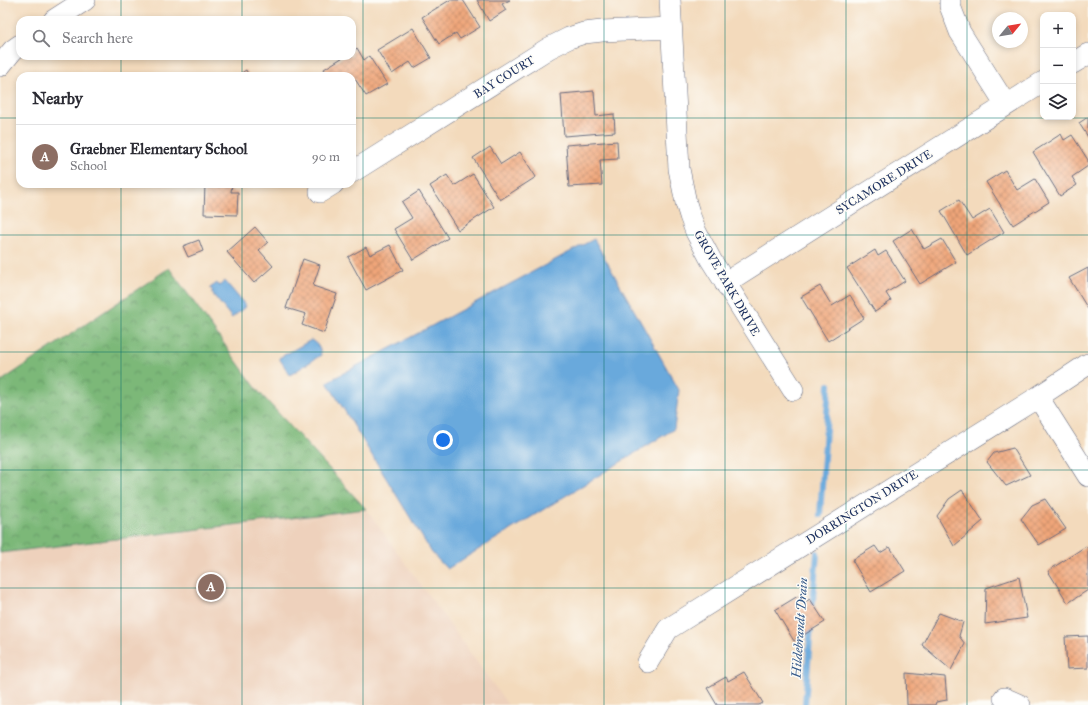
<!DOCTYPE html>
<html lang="en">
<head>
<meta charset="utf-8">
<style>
  body { margin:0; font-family:"IM FELL Great Primer",serif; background:#f2f2f3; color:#2b2b33 }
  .controls { position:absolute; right:12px; top:12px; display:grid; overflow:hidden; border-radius:8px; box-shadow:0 2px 6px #0003 }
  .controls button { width:36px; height:36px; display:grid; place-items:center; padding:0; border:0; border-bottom:1px solid #e1e1e2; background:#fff; color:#2b2b33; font:20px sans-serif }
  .compass { position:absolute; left:992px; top:12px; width:36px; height:36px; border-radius:50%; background:#fff; box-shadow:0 2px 6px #0003; rotate:60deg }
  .you { position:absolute; left:443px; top:440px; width:14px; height:14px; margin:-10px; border:3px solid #fff; border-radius:50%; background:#1a73e8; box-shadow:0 0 0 6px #1a73e833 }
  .badge { display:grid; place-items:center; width:26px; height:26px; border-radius:50%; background:#db2777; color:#fff; font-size:13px; font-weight:700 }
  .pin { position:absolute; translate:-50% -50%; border:2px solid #fff; box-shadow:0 1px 4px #0006 }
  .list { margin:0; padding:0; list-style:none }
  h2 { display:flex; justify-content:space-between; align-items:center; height:52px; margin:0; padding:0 16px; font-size:17px }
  h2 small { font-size:13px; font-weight:400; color:#7c7c81 }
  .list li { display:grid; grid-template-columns:26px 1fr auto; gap:12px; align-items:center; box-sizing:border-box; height:64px; padding:0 16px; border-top:1px solid #e1e1e2 }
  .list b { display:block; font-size:15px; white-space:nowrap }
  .list p { margin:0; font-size:13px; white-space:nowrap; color:#7c7c81 }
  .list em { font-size:13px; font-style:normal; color:#7c7c81 }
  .icon { flex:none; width:22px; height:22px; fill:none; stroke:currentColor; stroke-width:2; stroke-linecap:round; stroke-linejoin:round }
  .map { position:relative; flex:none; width:1088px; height:705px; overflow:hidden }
  .search { position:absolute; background:#fff; box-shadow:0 2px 6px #0003; left:16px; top:16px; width:340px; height:44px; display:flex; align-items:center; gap:10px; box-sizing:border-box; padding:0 14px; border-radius:12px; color:#7c7c81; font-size:15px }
  .panel { position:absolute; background:#fff; box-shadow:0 2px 6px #0003; left:16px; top:72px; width:340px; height:116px; border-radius:12px }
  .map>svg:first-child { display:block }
  .built { fill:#eed1bc }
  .forest { fill:url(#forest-crowns); stroke:#4c746b }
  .water { fill:#69a9dc; stroke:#426c9d }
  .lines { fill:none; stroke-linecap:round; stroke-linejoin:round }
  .stream { stroke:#69a9dc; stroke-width:6 }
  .building { fill:url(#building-cross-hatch) }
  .minor-casing { stroke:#676b7f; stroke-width:22 }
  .minor { stroke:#fff; stroke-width:21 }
  .grid { fill:none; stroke:#0f766e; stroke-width:1; stroke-opacity:0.55 }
  .labels { text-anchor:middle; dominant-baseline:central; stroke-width:3; stroke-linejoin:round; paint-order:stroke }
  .street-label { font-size:12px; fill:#1b2f5e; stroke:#fdfcf7 }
  .water-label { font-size:13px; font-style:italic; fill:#365a8a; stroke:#fdfcf7 }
</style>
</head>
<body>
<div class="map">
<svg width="1088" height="705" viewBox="0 0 1088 705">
  <defs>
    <pattern id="forest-crowns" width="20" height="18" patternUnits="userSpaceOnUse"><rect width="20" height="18" fill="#7cb878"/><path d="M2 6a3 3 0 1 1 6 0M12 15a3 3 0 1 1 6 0" fill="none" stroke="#659666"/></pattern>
    <pattern id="building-cross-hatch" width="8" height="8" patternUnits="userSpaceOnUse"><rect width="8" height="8" fill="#f0a679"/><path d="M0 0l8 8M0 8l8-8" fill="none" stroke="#c28866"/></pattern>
  </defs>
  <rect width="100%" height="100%" fill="#fdfcf7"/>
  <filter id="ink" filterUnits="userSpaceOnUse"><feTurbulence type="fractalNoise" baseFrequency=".025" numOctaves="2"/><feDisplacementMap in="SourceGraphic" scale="8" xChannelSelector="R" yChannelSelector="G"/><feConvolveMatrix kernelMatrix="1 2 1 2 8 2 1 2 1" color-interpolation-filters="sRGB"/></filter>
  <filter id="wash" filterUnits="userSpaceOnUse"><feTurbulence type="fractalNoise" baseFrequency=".012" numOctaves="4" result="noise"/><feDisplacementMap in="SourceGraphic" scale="16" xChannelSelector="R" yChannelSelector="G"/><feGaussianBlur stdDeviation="0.9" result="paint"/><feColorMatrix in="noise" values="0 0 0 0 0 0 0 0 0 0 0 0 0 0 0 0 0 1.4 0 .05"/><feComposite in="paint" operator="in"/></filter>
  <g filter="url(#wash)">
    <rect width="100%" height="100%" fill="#f3dabc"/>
    <path class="built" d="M366 509 508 705H0V553Z"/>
    <path class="forest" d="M169 268 259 392 366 509 0 553V382Z"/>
    <path class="water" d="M594 239 679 390 674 429 447 569 432 553 327 382Z
      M225 281 246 306 232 318 211 292 213 291 210 288 217 283 219 286Z
      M311 340C318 344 320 348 321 355L290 375 279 358Z"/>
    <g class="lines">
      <path class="stream" d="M820 515 829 385
        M812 611 817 553
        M805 705 811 624"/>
    </g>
    <g id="blocks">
      <path class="building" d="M450 0H463L480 27 460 39 456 33 439 44 422 17Z
        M477 0H510L502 4 506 10 489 21Z
        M413 28 431 58 414 68 410 62 392 74 377 50Z
        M357 48 364 60 369 56 387 84 366 96 355 79 352 81V76H328L324 69 345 56H352V52Z
        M246 70 249 76H239L238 75Z
        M594 91 596 116 614 114 615 132 564 136 561 94Z
        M1088 117V137L1079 123Z
        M1061 134 1064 140 1072 135 1088 160V166L1072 177 1077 185 1060 196 1033 152Z
        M617 141 618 159 600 160 602 185 569 187 566 145Z
        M490 147 501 164 520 152 536 177 500 200 473 158Z
        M1005 170 1017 190 1035 179 1049 202 1013 225 986 182Z
        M473 174 494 207 458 230 430 186 447 175 454 186Z
        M205 184H232L231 192H238L237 215 204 214Z
        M419 191 448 238 413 260 394 229 412 218 402 202Z
        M959 200 972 220 990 209 1004 232 967 255 941 211Z
        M255 227 268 242 259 250 273 266 254 283 227 252Z
        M912 229 924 249 942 239 956 262 920 284 893 241Z
        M199 240 203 251 188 257 183 246Z
        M390 245 403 270 366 290 348 257 366 247 370 255Z
        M875 250 878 256 886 251 905 281 886 293 891 301 875 312 847 268Z
        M303 259 320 265 313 286 337 294 324 333 302 325 306 314 286 308Z
        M1088 268V309L1069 278Z
        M820 286 832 306 850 295 864 318 828 341 801 297Z
        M1013 448 1030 475 1006 486 987 462 994 453Z
        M962 490 983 521 954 546 937 516 949 499Z
        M1045 499 1066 529 1039 545 1021 519 1032 505Z
        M875 546 880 553 890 547 905 571 871 592 852 560Z
        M1086 546 1088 549V590L1068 603 1048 571Z
        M1019 577 1027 618 985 624 986 588Z
        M798 596 803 603 810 599 825 622 794 641 775 610Z
        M939 613 963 622 959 636 965 644 951 670 922 645Z
        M1088 636V668L1067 669 1065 637Z
        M744 672 763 703 759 705H717L707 688 726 677 728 681Z
        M906 673 945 677 947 700 936 702 935 705H907Z"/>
    </g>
  </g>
  <g filter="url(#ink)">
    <use href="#blocks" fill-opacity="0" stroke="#676b7f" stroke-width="1"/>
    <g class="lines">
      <g class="minor-casing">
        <path id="minor" d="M670 0 679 169 686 203 690 216 696 232 711 260 793 390
          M950 0V6L960 32 1006 105
          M54 20 85 0
          M1073 63 1088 54
          M0 66 13 50 20 45
          M352 172 549 48 569 38 584 33 602 31 671 28
          M320 192 333 184
          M725 283 1043 82
          M1038 397 1088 476
          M648 662 668 629 1038 397 1088 364
          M1004 698 1020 705"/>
      </g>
      <use href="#minor" class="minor"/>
    </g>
  </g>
  <path class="grid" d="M121 0V20M242 0V20M363 0V705M484 0V705M604 0V705M725 0V705M846 0V705M967 0V705M121 56V76M242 56V76M0 118H20M352 118H1088M121 184V705M242 184V705M0 235H1088M0 352H1088M0 470H1088M0 588H1088"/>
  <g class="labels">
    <g class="street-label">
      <text transform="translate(504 77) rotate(-32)">BAY COURT</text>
      <text transform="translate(884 182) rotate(-32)">SYCAMORE DRIVE</text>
      <text transform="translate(727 283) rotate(60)">GROVE PARK DRIVE</text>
      <text transform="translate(862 507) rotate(-32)">DORRINGTON DRIVE</text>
    </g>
    <g class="water-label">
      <text transform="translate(800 628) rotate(-86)">Hildebrandt Drain</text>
    </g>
  </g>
</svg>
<div class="controls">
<button>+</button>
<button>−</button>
<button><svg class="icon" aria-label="layers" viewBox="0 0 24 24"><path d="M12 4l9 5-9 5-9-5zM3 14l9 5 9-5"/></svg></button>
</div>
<svg class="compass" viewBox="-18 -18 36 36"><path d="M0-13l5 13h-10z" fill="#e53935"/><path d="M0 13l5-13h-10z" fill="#7c7c81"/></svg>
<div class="you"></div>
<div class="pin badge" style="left:211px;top:587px;background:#8d6e63">A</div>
<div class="search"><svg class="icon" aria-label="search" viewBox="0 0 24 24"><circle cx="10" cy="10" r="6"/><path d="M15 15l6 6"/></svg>Search here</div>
<section class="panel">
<h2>Nearby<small></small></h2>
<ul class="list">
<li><span class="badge" style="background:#8d6e63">A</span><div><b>Graebner Elementary School</b><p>School</p></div><em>90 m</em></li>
</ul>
</section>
</div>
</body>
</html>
